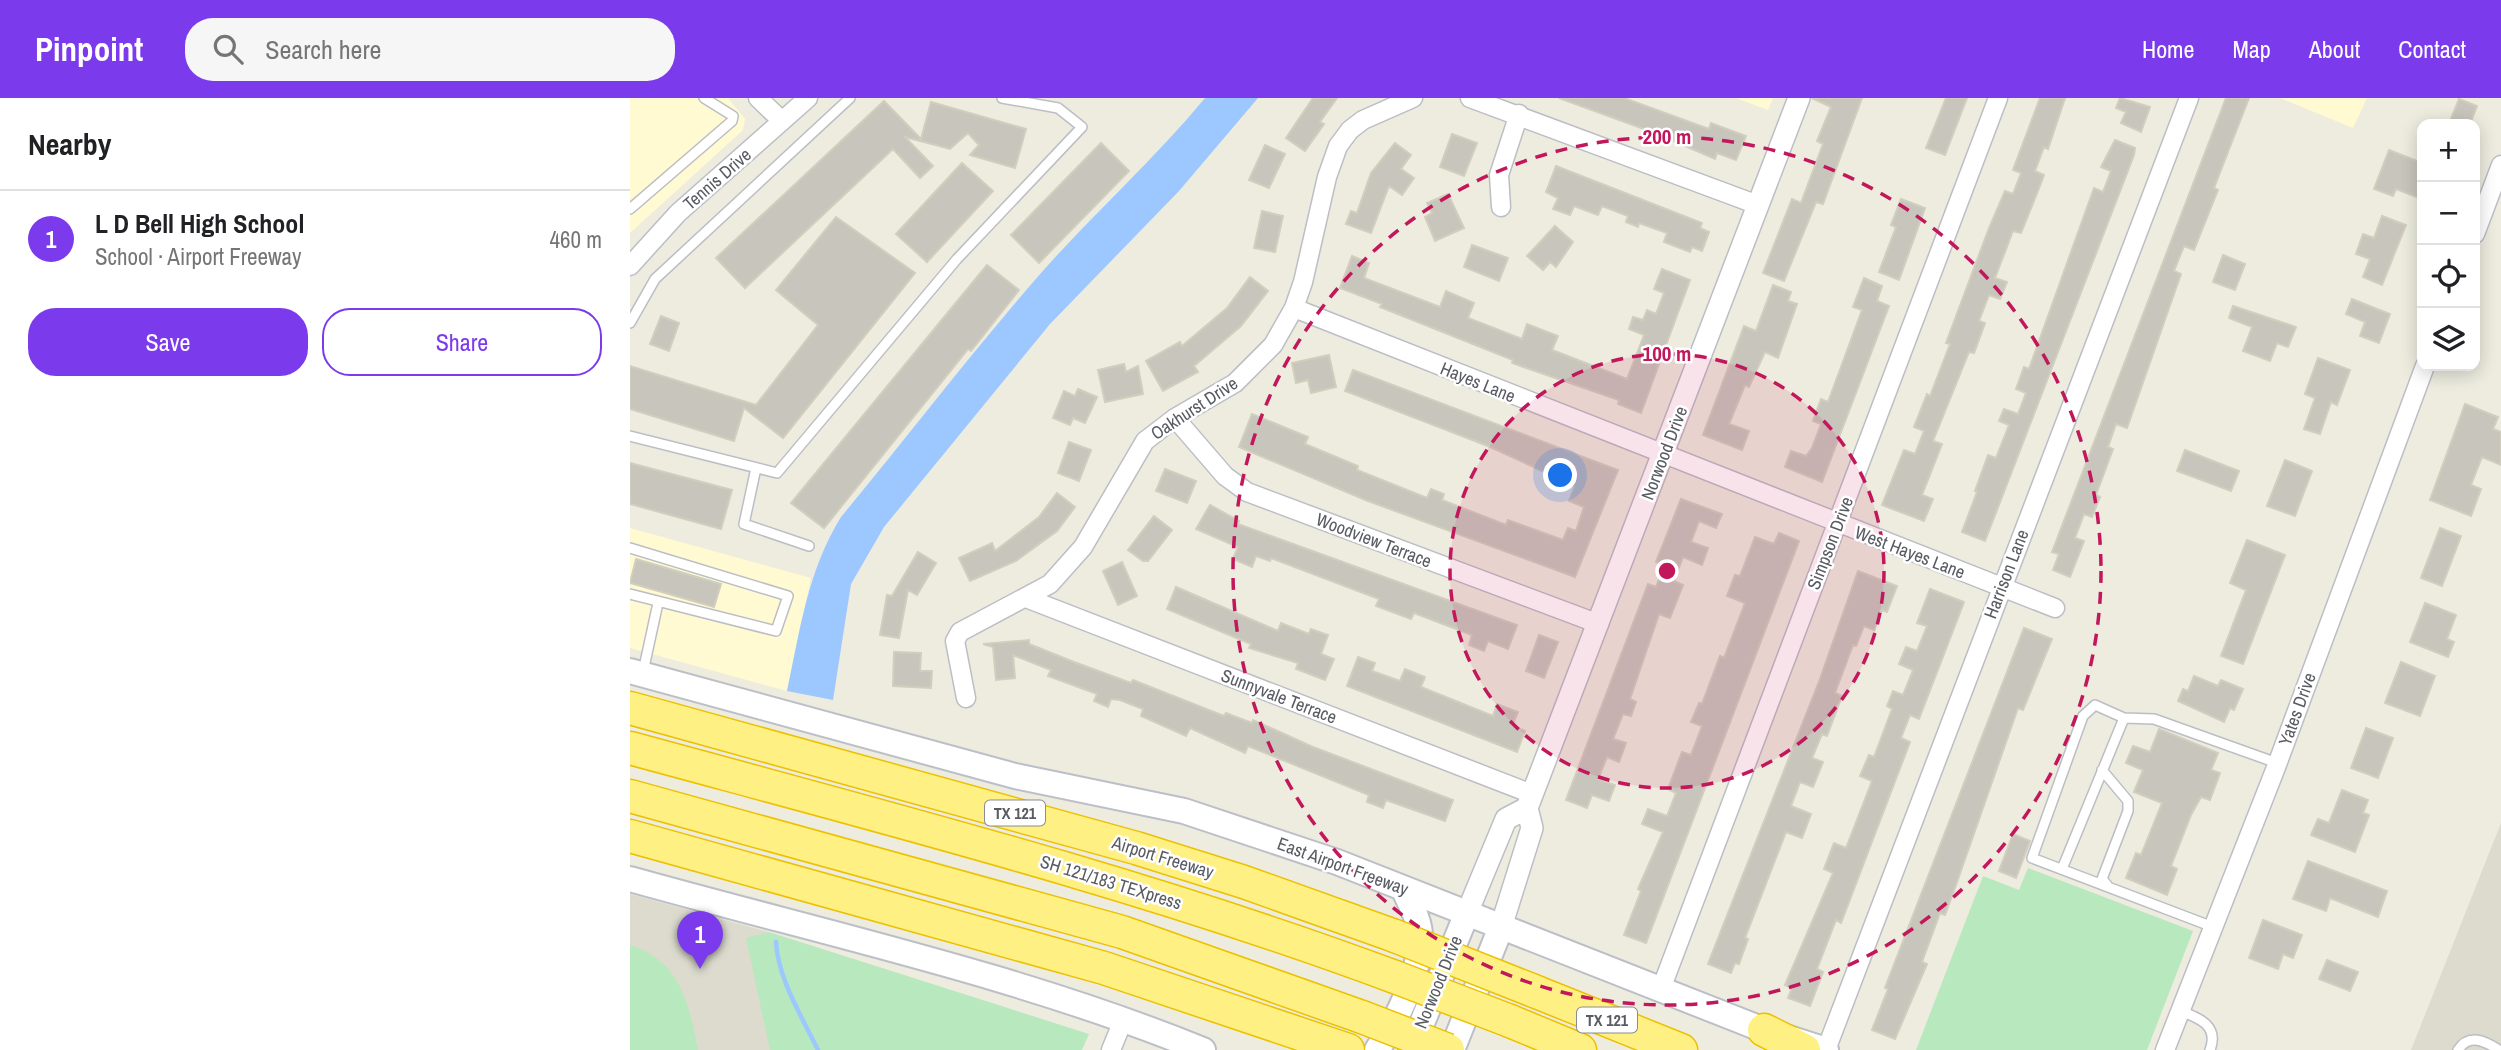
<!DOCTYPE html>
<html lang="en">
<head>
<meta charset="utf-8">
<style>
  body { margin:0; font-family:"Archivo Narrow",sans-serif; background:#f6f6f6; color:#202124 }
  .controls { position:absolute; right:21px; top:21px; display:grid; overflow:hidden; border-radius:14px; box-shadow:0 4px 18px #0003 }
  .controls button { width:63px; height:63px; display:grid; place-items:center; padding:0; border:0; border-bottom:2px solid #e0e0e0; background:#fff; color:#202124; font:35px sans-serif }
  .you { position:absolute; left:931px; top:378px; width:24px; height:24px; margin:-18px; border:5px solid #fff; border-radius:50%; background:#1a73e8; box-shadow:0 0 0 10px #1a73e833 }
  .badge { display:grid; place-items:center; width:46px; height:46px; border-radius:50%; background:#7c3aed; color:#fff; font-size:23px; font-weight:700 }
  .pin { position:absolute; translate:-50% -58px; filter:drop-shadow(0 2px 4px #0008) }
  .pin::after { content:''; position:absolute; top:37px; width:24px; height:21px; background:inherit; clip-path:polygon(0 0,100% 0,50% 100%) }
  .list { margin:0; padding:0; list-style:none }
  h2 { display:flex; justify-content:space-between; align-items:center; height:91px; margin:0; padding:0 28px; font-size:30px }
  h2 small { font-size:23px; font-weight:400; color:#757577 }
  .list li { display:grid; grid-template-columns:46px 1fr auto; gap:21px; align-items:center; box-sizing:border-box; height:98px; padding:0 28px; border-top:2px solid #e0e0e0 }
  .list b { display:block; font-size:26px; white-space:nowrap }
  .list p { margin:0; font-size:23px; white-space:nowrap; color:#757577 }
  .list em { font-size:23px; font-style:normal; color:#757577 }
  .actions { display:flex; gap:14px; padding:21px 28px }
  .actions a { flex:1; padding:16px 0; border:2px solid #7c3aed; border-radius:28px; text-align:center; font-size:24px; color:#7c3aed }
  .actions .main { background:#7c3aed; color:#fff }
  .icon { flex:none; width:38px; height:38px; fill:none; stroke:currentColor; stroke-width:2; stroke-linecap:round; stroke-linejoin:round }
  .map { position:relative; flex:none; width:1871px; height:952px; overflow:hidden }
  header { display:flex; align-items:center; gap:42px; box-sizing:border-box; height:98px; padding:0 35px; background:#7c3aed; color:#fff }
  header strong { font-size:33px }
  nav { display:flex; gap:38px; margin-inline-start:auto; font-size:24px }
  .search { width:490px; height:63px; background:#f6f6f6; display:flex; align-items:center; gap:18px; box-sizing:border-box; padding:0 24px; border-radius:28px; color:#757577; font-size:26px }
  main { display:flex }
  aside { flex:1; background:#fff }
  .map>svg:first-child { display:block }
  .commercial { fill:#fffad2 }
  .education { fill:#dcdbce }
  .green { fill:#b8e8be }
  .water { fill:#9dc7ff }
  .lines { fill:none; stroke-linecap:round; stroke-linejoin:round }
  .stream { stroke:#9dc7ff; stroke-width:4.5 }
  .building { fill:#c8c6bc; stroke:#d2cebd; stroke-width:2 }
  .service-casing { stroke:#bcbec5; stroke-width:12 }
  .minor-casing { stroke:#bcbec5; stroke-width:21 }
  .tertiary-casing { stroke:#bcbec5; stroke-width:24 }
  .secondary-casing { stroke:#bcbfc7; stroke-width:28 }
  .motorway-casing { stroke:#ecc100; stroke-width:35 }
  .service { stroke:#fff; stroke-width:9 }
  .minor { stroke:#fff; stroke-width:18 }
  .tertiary { stroke:#fff; stroke-width:21 }
  .secondary { stroke:#fff; stroke-width:24 }
  .motorway { stroke:#fff084; stroke-width:32 }
  .motorway-bridge-casing { stroke:#ecc100; stroke-width:35; stroke-linecap:butt }
  .motorway-bridge { stroke:#fff084; stroke-width:32 }
  .ring { fill:none; stroke:#c2185b; stroke-width:3.5; stroke-dasharray:12 9 }
  .labels { text-anchor:middle; dominant-baseline:central; stroke-width:5; stroke-linejoin:round; paint-order:stroke }
  .shield { fill:#fff; stroke:#8a8c91; stroke-width:2 }
  .shield-label { font-size:16px; font-weight:bold; fill:#585b62 }
  .street-label { font-size:18px; fill:#585b62; stroke:#fff }
  .centre { fill:#c2185b; stroke:#fff; stroke-width:3.5 }
  .ring-label { font-size:21px; text-anchor:middle; font-weight:bold; fill:#c2185b; stroke:#fff; stroke-width:5; stroke-linejoin:round; paint-order:stroke }
</style>
</head>
<body>
<header>
<strong>Pinpoint</strong>
<div class="search"><svg class="icon" aria-label="search" viewBox="0 0 24 24"><circle cx="10" cy="10" r="6"/><path d="M15 15l6 6"/></svg>Search here</div>
<nav><a>Home</a><a>Map</a><a>About</a><a>Contact</a></nav>
</header>
<main>
<aside>
<h2>Nearby<small></small></h2>
<ul class="list">
<li><span class="badge">1</span><div><b>L D Bell High School</b><p>School · Airport Freeway</p></div><em>460 m</em></li>
</ul>
<div class="actions"><a class="main">Save</a><a>Share</a></div>
</aside>
<div class="map">
<svg width="1871" height="952" viewBox="0 0 1871 952">
  <rect width="100%" height="100%" fill="#edecdf"/>
  <path class="commercial" d="M0 0H98L115 21 113 32 0 135Z
    M1106 0H1143L1138 12Z
    M1650 0H1737L1723 30Z
    M0 430 181 480 157 593 0 550Z"/>
  <path class="education" d="M1871 725V952H1781Z
    M0 796 139 834 134 850 184 952H0Z"/>
  <path class="green" d="M1398 770 1563 833 1517 952H1286L1353 778 1389 792Z
    M139 834 459 936 452 952H140L116 840Z
    M0 847C51 863 59 906 68 952H0Z"/>
  <path class="water" d="M575 0H628L549 93 420 226 254 429 221 486 203 602 157 593C170 532 178 472 211 419 278 338 342 254 411 175 464 115 524 62 575 0Z"/>
  <g class="lines">
    <path class="stream" d="M146 844C148 881 172 919 188 952"/>
  </g>
  <path class="building" d="M683 0H707L690 24 694 26 675 53 656 40Z
    M929 0H994L1079 31 1081 25 1116 38 1106 62 1087 55 1085 61 1025 35Z
    M1182 0H1232L1193 106 1186 104 1154 183 1133 175 1162 101 1171 105 1193 46 1187 43 1201 9Z
    M1316 0H1337L1315 57 1296 50Z
    M1410 0H1435L1418 51 1414 49 1405 73 1414 77 1408 93 1391 135 1383 133 1365 180 1377 184 1370 201 1359 197 1349 223 1355 225 1344 255 1339 254 1303 343 1312 346 1292 397 1303 401 1294 423 1252 407 1274 352 1285 356 1294 333 1284 329 1297 296 1300 298 1320 246 1316 245 1359 130 1375 93 1383 96 1391 75 1383 72Z
    M1490 0 1520 9 1511 34 1491 25 1496 14 1486 10Z
    M1596 0H1619L1584 90 1588 92 1564 152 1554 148 1544 173 1551 176 1497 330 1486 326 1478 349 1483 351 1466 397 1470 399 1462 419 1454 416 1445 440 1454 443 1440 479 1423 472 1429 456 1422 454Z
    M1829 1 1847 8 1840 26H1819Z
    M254 3 291 41 301 4 396 31 385 70 340 57 349 47 338 35 320 51 275 39 303 68 290 80 263 51 115 190 86 160Z
    M822 36 847 45 834 78 810 69Z
    M1485 42 1505 50 1504 57 1355 443 1332 434 1347 394 1345 393 1358 357 1366 360 1379 327 1369 323 1374 311 1388 316 1396 295 1386 291 1394 269 1399 271 1464 90 1473 94 1481 73 1471 69Z
    M471 45 499 73 409 165 381 137Z
    M765 45 781 57 771 71 784 80 772 97 759 88 741 135 716 126 721 113 727 115 741 75Z
    M635 47 655 56 639 90 619 82Z
    M1759 52 1792 65V101L1766 91 1763 98 1744 91Z
    M332 65 363 93 297 164 266 136Z
    M926 68 1072 125 1070 130 1079 134 1072 153 1062 149 1060 154 1034 144 1037 135 1009 125 1008 129 996 124 998 118 972 108 968 117 944 108 940 117 923 111 928 100 916 94Z
    M818 96 834 130 805 143 795 119 802 115 797 105Z
    M1271 101 1295 110 1269 182 1249 174 1266 129 1261 127Z
    M632 113 653 118 645 154 624 150Z
    M1752 118 1776 127 1752 187 1733 179 1740 161 1726 156 1733 136 1744 140Z
    M206 119 285 175 153 340 114 310 104 343 0 311V268L126 307 188 227 146 192Z
    M925 128 943 144 926 169 920 164 913 172 897 158Z
    M842 147 878 160 869 183 834 169Z
    M1593 157 1615 166 1605 192 1583 184Z
    M722 158 739 165 734 180 810 209 816 193 844 205 838 220 892 241 897 226 928 238 922 252 997 281 1014 237 999 231 1003 219 1013 222 1017 212 1026 216 1034 195 1024 191 1032 171 1060 182 1011 315 988 306 989 302 882 265 883 262 750 209 752 206 710 190Z
    M357 167 389 192 341 253 338 251 194 430 161 405Z
    M620 179 638 193 611 228 564 268 568 274 533 293 516 263 550 244 552 248 597 210Z
    M1234 180 1252 188 1247 203 1259 208 1192 384 1155 369 1161 353 1176 358 1182 350 1191 326 1183 323 1191 301 1198 304 1232 212 1223 209Z
    M1143 187 1161 194 1158 203 1167 206 1148 260 1135 254 1119 289 1115 287 1099 326 1119 333 1112 352 1073 337 1114 228 1126 233Z
    M1722 201 1760 216 1749 245 1730 238 1735 224 1716 216Z
    M1603 208 1666 229 1658 249 1647 245 1640 263 1613 253 1622 229 1599 220Z
    M31 218 49 225 39 253 20 246Z
    M699 257 706 289 681 295 678 282 666 285 662 265Z
    M1688 260 1720 272 1707 307 1701 304 1690 336 1674 331 1685 300 1675 296Z
    M494 266 496 274 508 268 513 296 475 304 468 272Z
    M723 272 988 372 945 479 738 403 609 349 622 316 678 339 675 346 728 368 727 372 797 400 801 391 814 396 812 402 876 427 878 422 933 442 938 430 946 433 954 409 939 403 945 388 858 348 715 293Z
    M448 291 467 299 455 325 443 320 440 327 423 320 434 293 445 298Z
    M1835 306 1868 319 1863 331 1871 334V367L1852 359 1841 387 1851 391 1841 418 1800 402Z
    M439 344 461 352 449 383 428 375Z
    M1555 352 1609 373 1601 393 1547 373Z
    M1655 362 1682 373 1665 418 1637 408Z
    M0 365 102 392 91 431 0 406Z
    M535 371 566 383 557 405 526 393Z
    M427 395 445 409 427 433 386 463 340 483 329 460 362 445 365 453 409 419Z
    M1051 401 1092 416 1086 430 1069 423 1061 444 1078 450 1072 467 1053 459 1044 483 1053 487 1040 520 1029 516 1000 601 1006 604 1001 618 993 616 983 641 996 645 989 664 977 659 968 681 985 687 979 703 962 697 957 710 936 702 1018 486 1026 489 1035 467 1026 464Z
    M580 407 609 423 608 426 887 527 878 551 858 543 854 553 839 547 842 537 784 515 781 521 746 508 749 501 641 460 640 463 626 458 622 469 603 461 608 449 566 431Z
    M524 418 542 432 518 463H513L498 452Z
    M1810 430 1831 438 1812 488 1791 480Z
    M1149 435 1169 443 1016 845 994 837 1011 793 1008 791 1033 734 1012 726 1018 711 1037 718 1046 695 1038 691 1052 654 1061 657 1072 628 1061 624 1069 605 1072 606 1090 558 1094 560 1115 505 1097 498 1105 477 1110 478 1125 439 1144 446Z
    M1617 442 1655 457 1613 566 1591 558 1616 492 1600 485Z
    M288 454 306 465 287 497 278 492 269 540 250 537 257 497 262 498Z
    M6 461 91 486 84 509 0 485Z
    M492 464 507 498 488 507 473 473Z
    M1228 473 1267 488 1257 514 1252 512 1244 532 1234 528 1226 548 1223 547 1205 595 1212 598 1197 638 1192 636 1182 660 1193 664 1183 689 1170 684 1161 708 1181 716 1172 740 1156 734 1115 840 1118 841 1109 866 1105 865 1101 875 1078 866 1190 581Z
    M546 489 648 533 651 525 679 536 681 531 698 537 691 556 704 561 695 582 666 571 668 565 619 550 621 546 537 511Z
    M1300 491 1334 504 1289 621 1280 617 1271 640 1280 644 1211 825 1206 822 1187 871 1193 874 1180 908 1158 900 1162 890 1155 887 1203 775 1194 771 1204 745 1216 750 1242 683 1230 678 1239 657 1244 659 1262 611 1257 608 1263 593 1273 597 1283 572 1269 566 1276 549 1287 553 1297 528 1287 525Z
    M1795 505 1826 517 1817 541 1824 544 1818 559 1780 544Z
    M1394 530 1422 541 1393 612 1388 610 1326 787 1315 817 1310 815 1292 864 1297 866 1265 941 1242 932 1258 891 1255 890Z
    M909 537 928 544 914 580 896 573Z
    M399 542V546L444 564 501 585 503 582 594 618 596 615 622 625 623 622 683 649 823 702 815 723 756 702 753 710 737 704 739 697 618 648 615 655 560 630 556 638 511 618 513 611 490 602 481 601 478 609 464 603 467 596 418 578 421 572 383 557 385 580 366 582 363 549 353 546Z
    M264 554 291 555 290 573H302L301 590 263 588Z
    M728 559 745 565 742 573 770 583 775 571 795 579 791 589 863 618 867 606 888 614 882 628 895 633 887 654 717 588Z
    M1771 564 1805 578 1790 618 1755 605Z
    M1564 578 1588 588 1591 582 1613 591 1604 612 1600 610 1594 624 1548 603 1553 591 1558 593Z
    M1736 630 1763 640 1748 680 1721 670Z
    M1529 631 1588 655 1581 672 1590 675 1580 702 1571 699 1561 717 1541 768 1547 771 1537 797 1496 780 1506 755 1511 757 1532 705 1504 694 1513 672 1496 665 1503 648 1520 654Z
    M1712 692 1738 702 1733 715 1739 717 1725 754 1681 737 1688 721 1699 725Z
    M1383 736 1400 743 1386 780 1369 773Z
    M1678 763 1757 793 1748 819 1700 800 1696 813 1663 801Z
    M1633 822 1672 837 1663 860 1653 856 1648 871 1619 860Z
    M1697 862 1728 874 1720 893 1689 881Z"/>
  <g class="lines">
    <g class="service-casing">
      <path id="service" d="M0 111 102 23 103 18 74 0
        M0 225 25 181 220 0
        M0 338 147 375 327 161 452 29 428 10 372 0
        M126 370 114 426 179 448
        M0 450 158 498 146 533 0 496
        M13 574 28 505
        M1472 672 1498 703V713L1472 781 1477 787
        M1432 771 1494 620
        M1583 829 1402 760 1453 618 1465 607 1494 620 1524 621 1647 665
        M1550 913C1570 920 1589 928 1580 952
        M1828 952C1839 935 1855 943 1869 952"/>
    </g>
    <g class="minor-casing">
      <path id="minor" d="M128 0 152 23
        M840 0 1128 107
        M871 109 869 77 889 16
        M1845 136 1871 67
        M0 168 48 115 178 0
        M664 210 1425 510
        M545 320 595 378 617 394 969 526
        M396 500 902 696
        M336 600 325 543 330 534 420 486 453 449 515 343 545 320 605 285 643 247 664 210 673 184 697 79 708 48 720 32 733 22 783 0
        M1031 891 1368 0
        M481 952 494 920
        M1196 952 1559 0
        M1535 952 1645 672 1795 268"/>
    </g>
    <g class="tertiary-casing">
      <path id="tertiary" d="M837 815 876 721 897 710
        M871 829 902 730 897 710 1169 0"/>
    </g>
    <g class="secondary-casing">
      <path id="secondary" d="M0 573 385 678 554 713 707 764 1134 932 1196 952
        M0 781C193 835 388 877 573 952
        M747 952C767 922 789 877 790 841 791 823 780 806 773 790
        M781 952 837 815
        M822 952 871 829"/>
    </g>
    <g class="motorway-casing">
      <path id="motorway" d="M0 610 506 750 614 784 765 838
        M0 650C257 720 515 786 765 879
        M0 698 492 834 732 919
        M0 738 474 870 718 952
        M904 893 1051 952
        M880 923 950 952
        M1134 932 1174 952"/>
    </g>
    <use href="#service" class="service"/>
    <use href="#minor" class="minor"/>
    <use href="#tertiary" class="tertiary"/>
    <use href="#secondary" class="secondary"/>
    <use href="#motorway" class="motorway"/>
    <g class="motorway-bridge-casing">
      <path id="motorway-bridge" d="M765 838 904 893
        M765 879 880 923
        M732 919 818 952"/>
    </g>
    <use href="#motorway-bridge" class="motorway-bridge"/>
  </g>
  <circle cx="1037" cy="473" r="217" fill="#c2185b" fill-opacity=".12"/>
  <g class="ring">
    <circle cx="1037" cy="473" r="217"/>
    <circle cx="1037" cy="473" r="434"/>
  </g>
  <g class="labels">
    <g class="shield">
      <rect x="355" y="702.5" width="60" height="25" rx="5"/>
      <rect x="947" y="909.5" width="60" height="25" rx="5"/>
    </g>
    <g class="shield-label">
      <text x="385" y="715">TX 121</text>
      <text x="977" y="922">TX 121</text>
    </g>
    <g class="street-label">
      <text transform="translate(87 81) rotate(-41)">Tennis Drive</text>
      <text transform="translate(848 284) rotate(22)">Hayes Lane</text>
      <text transform="translate(564 310) rotate(-33)">Oakhurst Drive</text>
      <text transform="translate(1034 355) rotate(-69)">Norwood Drive</text>
      <text transform="translate(744 442) rotate(21)">Woodview Terrace</text>
      <text transform="translate(1200 445) rotate(-69)">Simpson Drive</text>
      <text transform="translate(1280 454) rotate(21)">West Hayes Lane</text>
      <text transform="translate(1376 476) rotate(-69)">Harrison Lane</text>
      <text transform="translate(649 598) rotate(21)">Sunnyvale Terrace</text>
      <text transform="translate(1667 611) rotate(-70)">Yates Drive</text>
      <text transform="translate(533 759) rotate(17)">Airport Freeway</text>
      <text transform="translate(713 768) rotate(20)">East Airport Freeway</text>
      <text transform="translate(481 784) rotate(17)">SH 121/183 TEXpress</text>
      <text transform="translate(808 884) rotate(-68)">Norwood Drive</text>
    </g>
  </g>
  <circle cx="1037" cy="473" r="10" class="centre"/>
  <g class="ring-label">
    <text x="1037" y="46">200 m</text>
    <text x="1037" y="263">100 m</text>
  </g>
</svg>
<div class="controls">
<button>+</button>
<button>−</button>
<button><svg class="icon" aria-label="locate" viewBox="0 0 24 24"><circle cx="12" cy="12" r="6"/><path d="M12 2v4M12 18v4M2 12h4M18 12h4"/></svg></button>
<button><svg class="icon" aria-label="layers" viewBox="0 0 24 24"><path d="M12 4l9 5-9 5-9-5zM3 14l9 5 9-5"/></svg></button>
</div>
<div class="you"></div>
<div class="pin badge" style="left:70px;top:871px">1</div>
</div>
</main>
</body>
</html>
